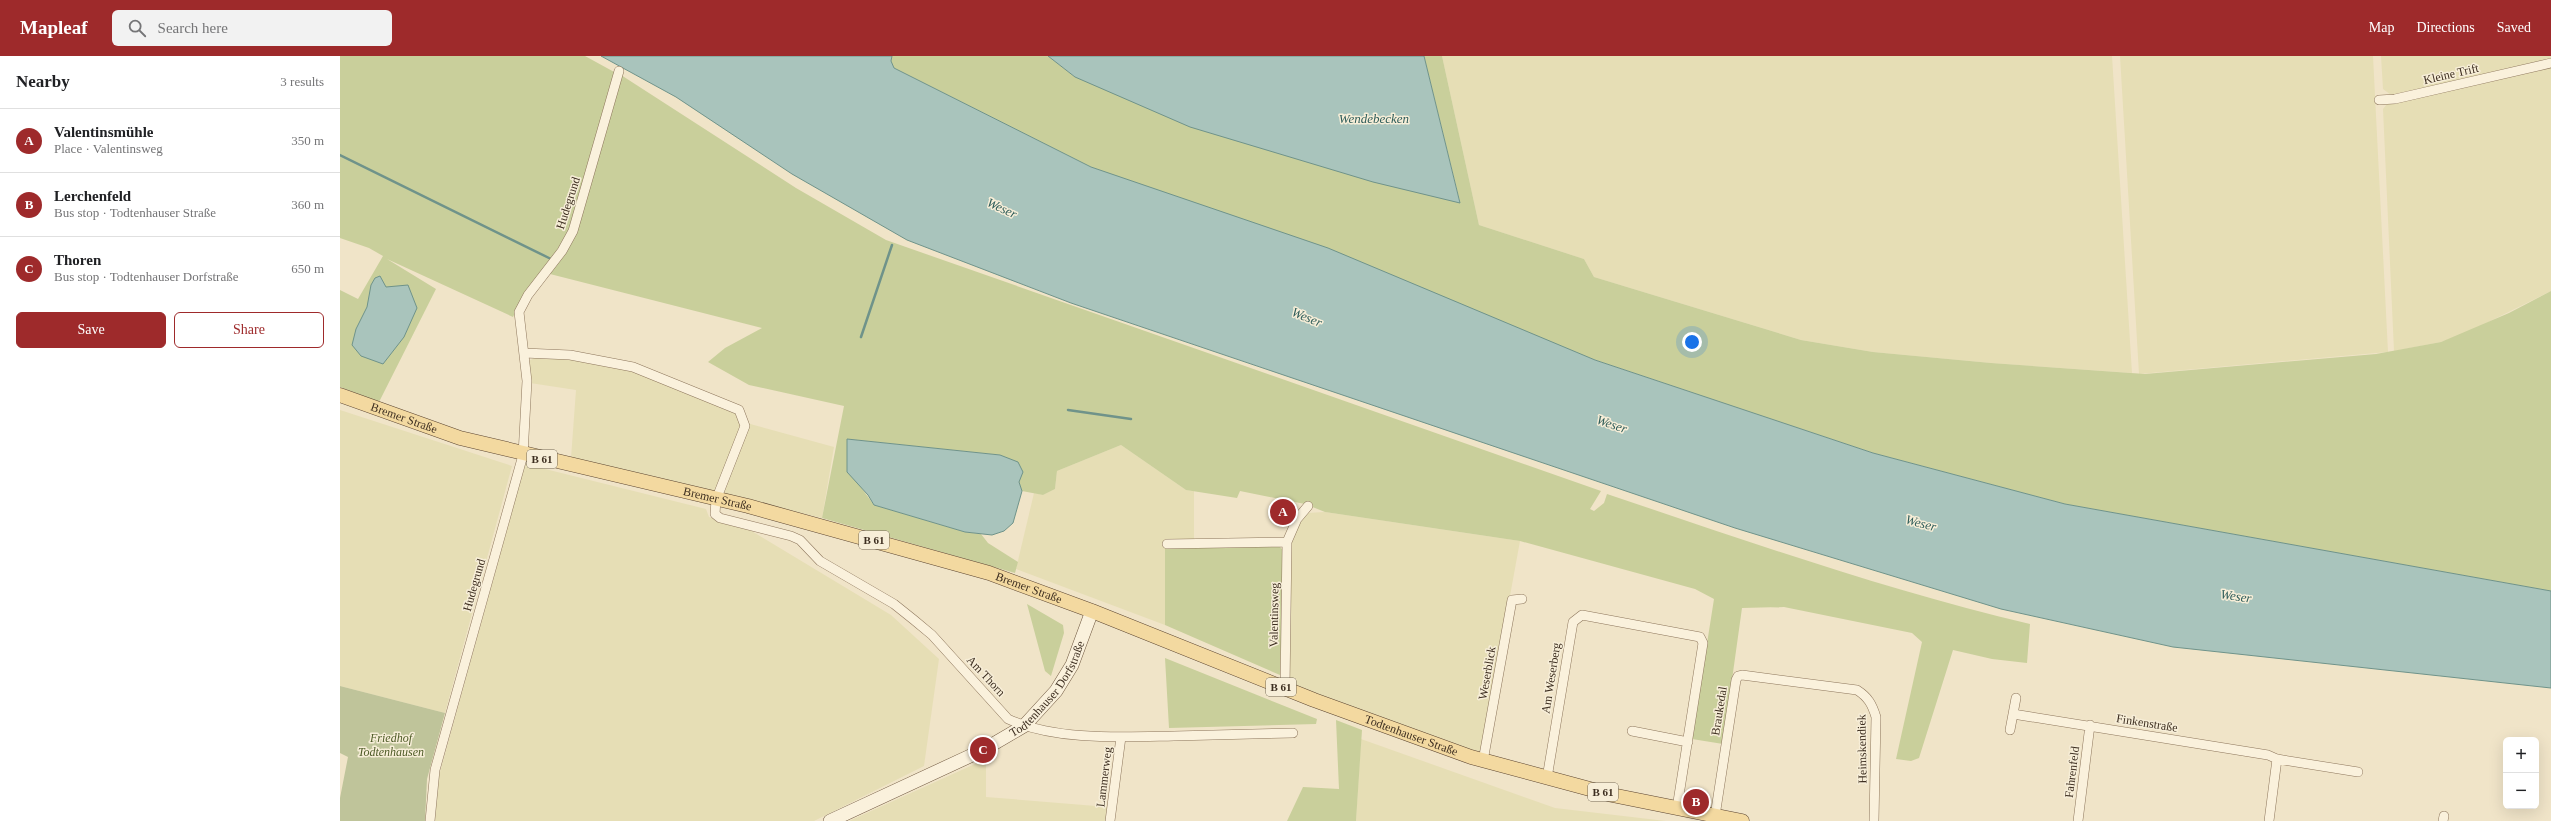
<!DOCTYPE html>
<html lang="en">
<head>
<meta charset="utf-8">
<style>
  body { margin:0; font-family:"Times New Roman",serif; background:#f2f2f2; color:#202124 }
  .controls { position:absolute; right:12px; bottom:12px; display:grid; overflow:hidden; border-radius:6px; box-shadow:0 4px 16px #0002 }
  .controls button { width:36px; height:36px; display:grid; place-items:center; padding:0; border:0; border-bottom:1px solid #e0e0e0; background:#fff; color:#202124; font:20px sans-serif }
  .you { position:absolute; left:1352px; top:286px; width:14px; height:14px; margin:-10px; border:3px solid #fff; border-radius:50%; background:#1a73e8; box-shadow:0 0 0 6px #1a73e833 }
  .badge { display:grid; place-items:center; width:26px; height:26px; border-radius:50%; background:#9e2a2b; color:#fff; font-size:13px; font-weight:700 }
  .pin { position:absolute; translate:-50% -50%; border:2px solid #fff; box-shadow:0 1px 4px #0006 }
  .list { margin:0; padding:0; list-style:none }
  h2 { display:flex; justify-content:space-between; align-items:center; height:52px; margin:0; padding:0 16px; font-size:17px }
  h2 small { font-size:13px; font-weight:400; color:#757577 }
  .list li { display:grid; grid-template-columns:26px 1fr auto; gap:12px; align-items:center; box-sizing:border-box; height:64px; padding:0 16px; border-top:1px solid #e0e0e0 }
  .list b { display:block; font-size:15px; white-space:nowrap }
  .list p { margin:0; font-size:13px; white-space:nowrap; color:#757577 }
  .list em { font-size:13px; font-style:normal; color:#757577 }
  .actions { display:flex; gap:8px; padding:12px 16px }
  .actions a { flex:1; padding:9px 0; border:1px solid #9e2a2b; border-radius:6px; text-align:center; font-size:14px; color:#9e2a2b }
  .actions .main { background:#9e2a2b; color:#fff }
  .icon { flex:none; width:22px; height:22px; fill:none; stroke:currentColor; stroke-width:2; stroke-linecap:round; stroke-linejoin:round }
  .map { position:relative; flex:none; width:2211px; height:765px; overflow:hidden }
  header { display:flex; align-items:center; gap:24px; box-sizing:border-box; height:56px; padding:0 20px; background:#9e2a2b; color:#fff }
  header strong { font-size:19px }
  nav { display:flex; gap:22px; margin-inline-start:auto; font-size:14px }
  .search { width:280px; height:36px; background:#f2f2f2; display:flex; align-items:center; gap:10px; box-sizing:border-box; padding:0 14px; border-radius:6px; color:#757577; font-size:15px }
  main { display:flex }
  aside { flex:1; background:#fff }
  .map>svg:first-child { display:block }
  .farmland { fill:#e6deb5 }
  .green { fill:#c9cf9b }
  .cemetery { fill:#bfc49a }
  .water { fill:#a9c4bc; stroke:#6f938a }
  .lines { fill:none; stroke-linecap:round; stroke-linejoin:round }
  .stream { stroke:#6f938a; stroke-width:2.5 }
  .street-casing { stroke:#8d765c; stroke-width:10 }
  .secondary-casing { stroke:#6f573f; stroke-width:14 }
  .primary-casing { stroke:#5b4430; stroke-width:15 }
  .street { stroke:#faf1dc; stroke-width:9 }
  .secondary { stroke:#faf1dc; stroke-width:13 }
  .primary { stroke:#f3d9a0; stroke-width:14 }
  .labels { text-anchor:middle; dominant-baseline:central; stroke-width:3; stroke-linejoin:round; paint-order:stroke }
  .shield { fill:#f7eed8; stroke:#756857; stroke-width:1 }
  .shield-label { font-size:11px; font-weight:bold; fill:#3d2e20 }
  .street-label { font-size:12px; fill:#3d2e20; stroke:#f7eed8 }
  .park-label { font-size:12px; font-style:italic; fill:#4d5a26; stroke:#f7eed8 }
  .water-label { font-size:13px; font-style:italic; fill:#2f5d5a; stroke:#f7eed8 }
</style>
</head>
<body>
<header>
<strong>Mapleaf</strong>
<div class="search"><svg class="icon" aria-label="search" viewBox="0 0 24 24"><circle cx="10" cy="10" r="6"/><path d="M15 15l6 6"/></svg>Search here</div>
<nav><a>Map</a><a>Directions</a><a>Saved</a></nav>
</header>
<main>
<aside>
<h2>Nearby<small>3 results</small></h2>
<ul class="list">
<li><span class="badge">A</span><div><b>Valentinsmühle</b><p>Place · Valentinsweg</p></div><em>350 m</em></li>
<li><span class="badge">B</span><div><b>Lerchenfeld</b><p>Bus stop · Todtenhauser Straße</p></div><em>360 m</em></li>
<li><span class="badge">C</span><div><b>Thoren</b><p>Bus stop · Todtenhauser Dorfstraße</p></div><em>650 m</em></li>
</ul>
<div class="actions"><a class="main">Save</a><a>Share</a></div>
</aside>
<div class="map">
<svg width="2211" height="765" viewBox="0 0 2211 765">
  <rect width="100%" height="100%" fill="#f0e4c8"/>
  <path class="farmland" d="M1102 0H1772L1792 317 1651 307 1533 296 1461 284 1254 221 1244 203 1139 169Z
    M1780 0H2033L2048 296 1799 318Z
    M2041 0H2211V4L2051 39 2043 33Z
    M2211 11V235L2124 278 2101 286 2054 295 2043 53 2047 48Z
    M199 299 276 310 311 321 392 353 403 366 494 391 482 462 231 402 236 334 190 327 189 305Z
    M0 354 172 410 105 657 0 630Z
    M781 389 846 434 854 435V485L825 490V569L676 513 694 437 703 439 715 433 717 415Z
    M185 408 366 453 369 461 410 474 551 559 599 603 584 710 474 765H95L97 727Z
    M985 456 1180 485 1141 699 948 628 950 487 958 466 966 457Z
    M1021 683 1215 752 1326 765H1016Z
    M646 703V741L768 751 766 765H509Z"/>
  <path class="green" d="M0 0H245L276 17 233 168C217 202 188 227 173 261L47 203 96 233 39 346 0 331V234L18 243 43 200 29 192 0 182Z
    M552 0H708L735 21 1120 146 1084 0H1102L1139 169 1244 203 1254 221 1461 284 1533 296 1651 307 1805 318 2036 298 2101 286 2169 257 2211 235V535L1725 448 1533 397 1255 304 751 111 554 12 551 5Z
    M281 19 456 132 546 184 1261 435 1250 453 1254 455 1264 447 1267 438C1407 485 1546 534 1690 568L1687 607 1652 603 1613 594 1579 702 1571 705 1556 703 1582 586 1572 577 1444 551 1402 552 1383 688 1352 683 1374 543 1355 533 1180 485 985 456 965 448 900 435 897 442 846 434 781 389 717 415 715 433 703 439 682 435 660 399 507 383 508 398 523 434 534 449 625 476 641 478 648 487 678 506 675 517 482 462 504 350 409 329 368 306 385 292 422 272 210 218 224 198Z
    M937 488 944 495 940 619 825 569V490Z
    M687 548 723 569 724 577 711 620 705 615Z
    M825 602 977 663 976 668 829 672Z
    M996 664 1022 674 1016 765H947L963 731 999 733Z"/>
  <path class="cemetery" d="M0 630 105 657 87 723 85 765H0V742L8 701 0 697Z"/>
  <path class="water" d="M261 0H552L551 5 554 12 751 111 988 192 1255 304 1533 397 1725 448 2211 535V632L1833 591 1661 553 1395 472 731 247 567 184 452 118 336 41Z
    M708 0H1084L1120 147 1033 126 850 71 735 21Z
    M40 220 46 231 68 229 77 252 64 281 43 308 21 300 12 289 16 273 27 251 31 229 35 222Z
    M507 383 660 399 678 406 683 416 679 426 682 435 673 467 664 475 652 479 625 476 534 449 528 439 507 416Z"/>
  <g class="lines">
    <path class="stream" d="M0 99 211 203
      M521 281 552 189
      M728 354 791 363"/>
    <g class="street-casing">
      <path id="street" d="M2039 44 2055 43 2211 7
        M184 297 230 299 293 311 399 354 405 370 376 444 375 458 380 462 451 480 460 484 480 505 554 548 574 564 592 579 668 663C716 685 782 681 834 680 874 679 914 678 953 677
        M827 488 947 486
        M945 632 947 486 957 463 968 450
        M1673 658 1928 699 1937 703 2018 716
        M1670 674 1676 642
        M1292 675 1348 686
        M1143 705 1172 544 1182 543
        M1207 722 1233 566 1242 559 1360 581 1363 587 1337 752
        M1375 760 1396 624 1398 620 1402 619 1517 634C1528 641 1532 648 1536 661L1534 765
        M90 765 95 714 183 399 187 325 179 256 188 239 222 195 233 175 279 15
        M770 765 781 681
        M1738 765 1750 669
        M1929 765 1937 703
        M2103 765 2104 760"/>
    </g>
    <g class="secondary-casing">
      <g id="secondary">
        <path id="s1" d="M490 765 643 694 684 670 716 635 732 609 752 555"/>
      </g>
    </g>
    <g class="primary-casing">
      <g id="primary">
        <path id="s2" d="M0 339 120 382 408 450 649 517 752 555 974 644 1131 701 1272 739 1402 765"/>
      </g>
    </g>
    <use href="#street" class="street"/>
    <use href="#secondary" class="secondary"/>
    <use href="#primary" class="primary"/>
  </g>
  <g class="labels">
    <g class="shield">
      <rect x="187" y="394" width="30" height="18" rx="3"/>
      <rect x="519" y="475" width="30" height="18" rx="3"/>
      <rect x="926" y="622" width="30" height="18" rx="3"/>
      <rect x="1248" y="727" width="30" height="18" rx="3"/>
    </g>
    <g class="shield-label">
      <text x="202" y="403">B 61</text>
      <text x="534" y="484">B 61</text>
      <text x="941" y="631">B 61</text>
      <text x="1263" y="736">B 61</text>
    </g>
    <g class="street-label">
      <text transform="translate(2111 18) rotate(-13)">Kleine Trift</text>
      <text transform="translate(228 147) rotate(-72)">Hudegrund</text>
      <text stroke="none"><textPath href="#s2" startOffset="68">Bremer Straße</textPath></text>
      <text stroke="none"><textPath href="#s2" startOffset="392">Bremer Straße</textPath></text>
      <text transform="translate(134 529) rotate(-74)">Hudegrund</text>
      <text stroke="none"><textPath href="#s2" startOffset="716">Bremer Straße</textPath></text>
      <text transform="translate(934 559) rotate(-89)">Valentinsweg</text>
      <text transform="translate(1147 617) rotate(-80)">Weserblick</text>
      <text transform="translate(646 620) rotate(47)">Am Thorn</text>
      <text transform="translate(1211 622) rotate(-81)">Am Weserberg</text>
      <text stroke="none"><textPath href="#s1" startOffset="260">Todtenhauser Dorfstraße</textPath></text>
      <text transform="translate(1379 655) rotate(-81)">Braukedal</text>
      <text transform="translate(1807 667) rotate(9)">Finkenstraße</text>
      <text stroke="none"><textPath href="#s2" startOffset="1126">Todtenhauser Straße</textPath></text>
      <text transform="translate(1522 693) rotate(-91)">Heimskendiek</text>
      <text transform="translate(1732 716) rotate(-83)">Fahrenfeld</text>
      <text transform="translate(764 721) rotate(-83)">Lammerweg</text>
    </g>
    <g class="park-label">
      <text x="51" y="682">Friedhof<tspan x="51" dy="14">Todtenhausen</tspan></text>
    </g>
    <g class="water-label">
      <text x="1034" y="62">Wendebecken</text>
      <text transform="translate(662 152) rotate(25)">Weser</text>
      <text transform="translate(967 261) rotate(22)">Weser</text>
      <text transform="translate(1272 368) rotate(19)">Weser</text>
      <text transform="translate(1581 467) rotate(15)">Weser</text>
      <text transform="translate(1896 540) rotate(8)">Weser</text>
    </g>
  </g>
</svg>
<div class="controls">
<button>+</button>
<button>−</button>
</div>
<div class="you"></div>
<div class="pin badge" style="left:943px;top:456px">A</div>
<div class="pin badge" style="left:1356px;top:746px">B</div>
<div class="pin badge" style="left:643px;top:694px">C</div>
</div>
</main>
</body>
</html>
